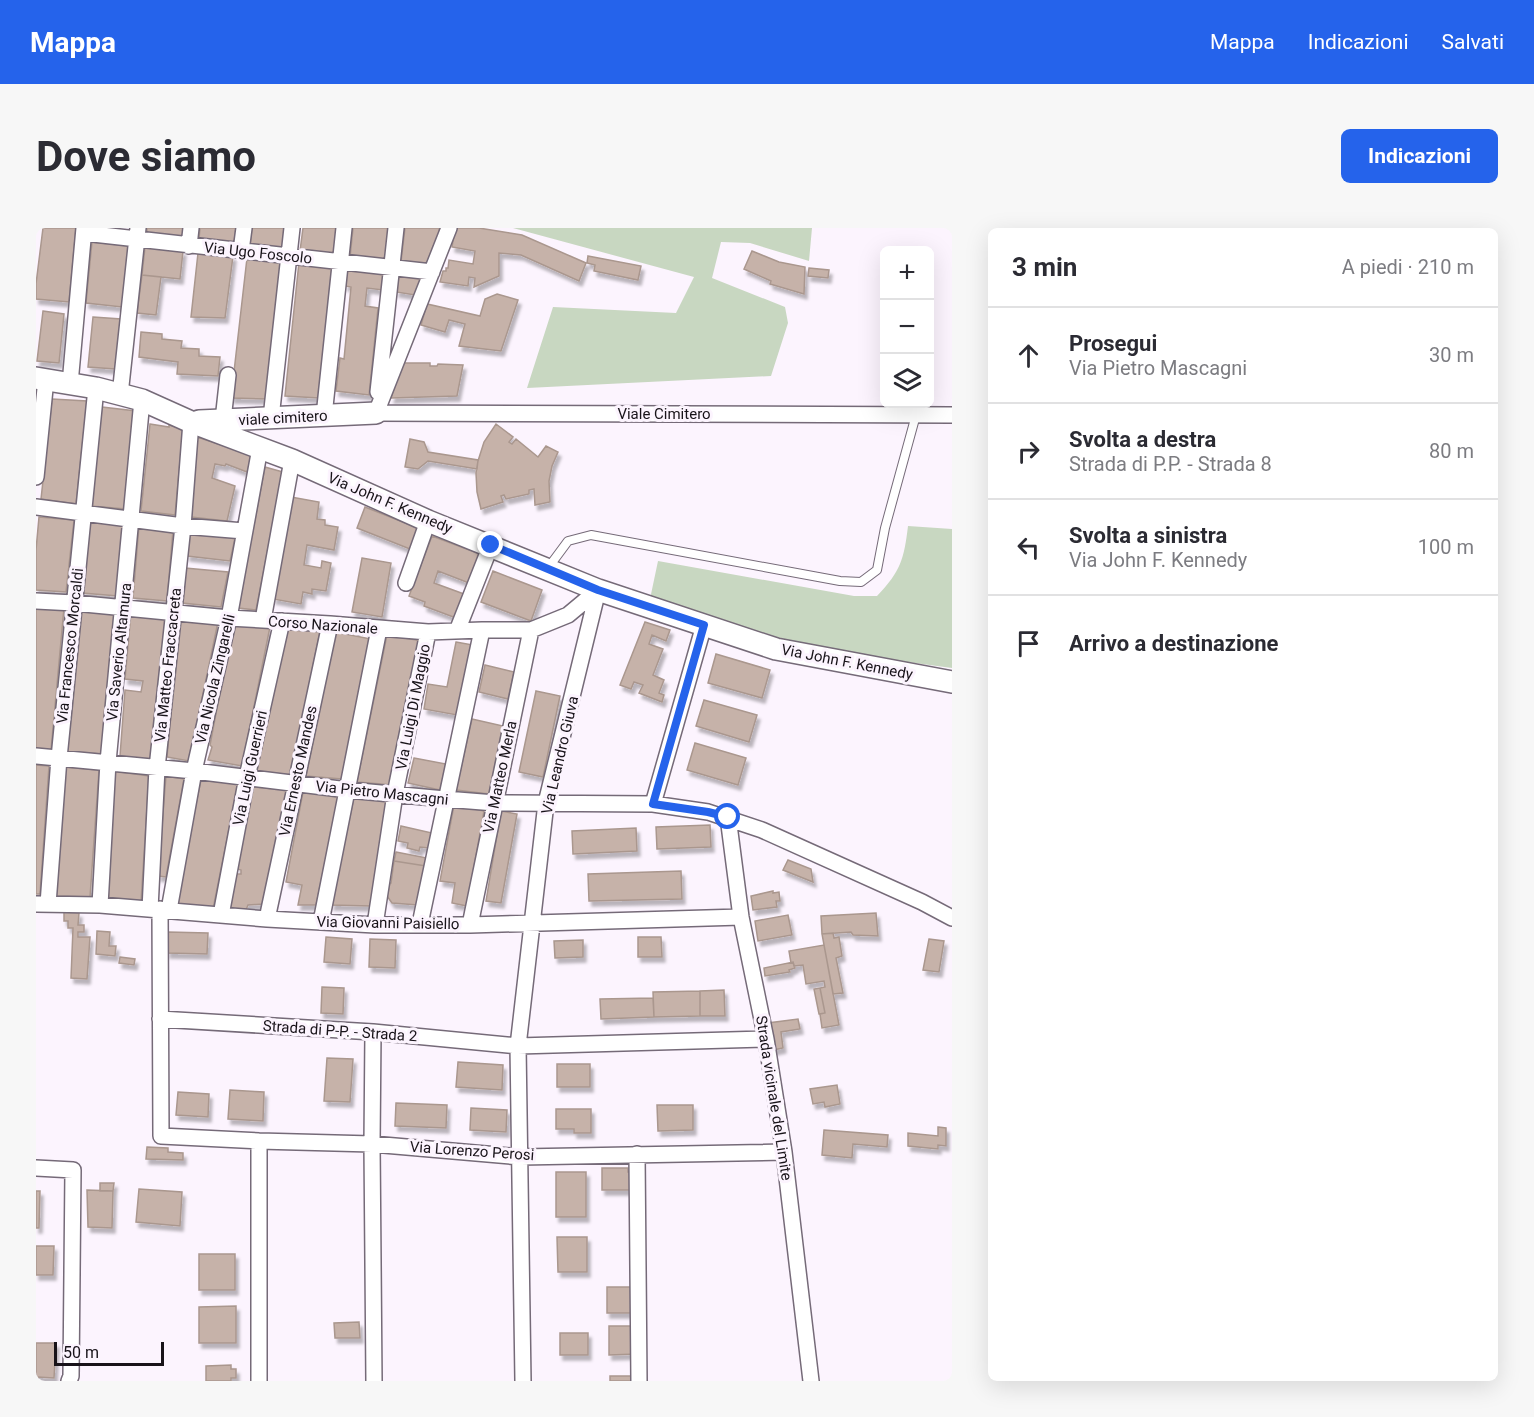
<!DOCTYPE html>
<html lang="it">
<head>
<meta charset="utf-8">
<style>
  body { margin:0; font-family:Roboto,sans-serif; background:#f7f7f7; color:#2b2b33 }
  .controls { position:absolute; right:18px; top:18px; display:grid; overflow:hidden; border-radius:9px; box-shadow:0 6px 24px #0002 }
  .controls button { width:54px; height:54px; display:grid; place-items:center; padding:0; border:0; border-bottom:2px solid #e1e1e2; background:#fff; color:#2b2b33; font:30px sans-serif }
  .scale { position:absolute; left:18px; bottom:15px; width:110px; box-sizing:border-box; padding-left:6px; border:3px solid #181319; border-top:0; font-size:16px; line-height:21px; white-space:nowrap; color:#181319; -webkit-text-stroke:4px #fcf4fe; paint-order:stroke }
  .stop { position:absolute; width:18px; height:18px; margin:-14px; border:4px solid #2563eb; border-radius:50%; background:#fff }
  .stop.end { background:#2563eb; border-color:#fff; box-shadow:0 2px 6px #0008 }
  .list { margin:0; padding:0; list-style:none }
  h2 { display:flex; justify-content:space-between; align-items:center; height:78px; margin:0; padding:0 24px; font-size:26px }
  h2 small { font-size:20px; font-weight:400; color:#7c7c81 }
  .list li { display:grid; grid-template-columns:39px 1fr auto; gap:18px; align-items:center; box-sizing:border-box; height:96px; padding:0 24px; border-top:2px solid #e1e1e2 }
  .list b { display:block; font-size:22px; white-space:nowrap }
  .list p { margin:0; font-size:20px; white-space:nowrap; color:#7c7c81 }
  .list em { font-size:20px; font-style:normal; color:#7c7c81 }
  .icon { flex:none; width:33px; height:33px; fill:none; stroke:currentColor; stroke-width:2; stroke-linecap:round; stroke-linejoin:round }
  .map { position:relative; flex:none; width:916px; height:1153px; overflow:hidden; border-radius:9px }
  header { display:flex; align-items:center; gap:36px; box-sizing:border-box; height:84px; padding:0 30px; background:#2563eb; color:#fff }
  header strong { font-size:28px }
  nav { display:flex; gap:33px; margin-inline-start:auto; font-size:21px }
  .intro { display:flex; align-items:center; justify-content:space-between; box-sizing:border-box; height:144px; padding:0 36px }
  h1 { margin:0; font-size:42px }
  .button { padding:15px 27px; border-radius:9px; background:#2563eb; color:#fff; font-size:21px; font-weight:700 }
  main { display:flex; gap:36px; padding:0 36px }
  aside { flex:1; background:#fff; border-radius:9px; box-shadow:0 6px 24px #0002 }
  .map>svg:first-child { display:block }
  .green { fill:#c8d7c1 }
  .building { fill:#c6b2a9; stroke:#aa978e; stroke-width:1.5; filter:url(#shadow) }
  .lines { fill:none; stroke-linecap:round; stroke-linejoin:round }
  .lane-casing { stroke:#756a78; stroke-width:10 }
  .street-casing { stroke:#756a78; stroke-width:18 }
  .secondary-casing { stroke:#756a78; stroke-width:24 }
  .lane { stroke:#fff; stroke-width:8 }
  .street { stroke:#fff; stroke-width:15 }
  .secondary { stroke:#fff; stroke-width:21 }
  .route { stroke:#2563eb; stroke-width:8 }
  .labels { text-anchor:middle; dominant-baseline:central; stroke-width:6; stroke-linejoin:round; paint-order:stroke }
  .street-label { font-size:15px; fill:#181319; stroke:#fcf4fe }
</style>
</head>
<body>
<header>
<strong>Mappa</strong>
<nav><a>Mappa</a><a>Indicazioni</a><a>Salvati</a></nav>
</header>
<div class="intro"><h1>Dove siamo</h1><a class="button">Indicazioni</a></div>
<main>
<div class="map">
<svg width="916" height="1153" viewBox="0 0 916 1153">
  <defs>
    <filter id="shadow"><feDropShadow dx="3" dy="5" stdDeviation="1.5" flood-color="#0004"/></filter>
  </defs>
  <rect width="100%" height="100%" fill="#fcf4fe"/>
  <path class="green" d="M477 0H776L773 33 714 15 685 14 676 50 749 79 752 95 735 148 491 160 517 79 640 85 658 49Z
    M872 298 916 301V440L812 426 740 414 614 371 622 333 818 368H841C865 343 868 331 872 298Z"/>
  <path class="building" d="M7 0H40L33 74 0 71V56Z
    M111 0H148L147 10 111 6Z
    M164 0H200L198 14 163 11Z
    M216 0H249L246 22 214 17Z
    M267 0H302L299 27 264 23Z
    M317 0H353L349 34 314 30Z
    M369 0H403L404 7 394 38 365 34Z
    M419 0H443L486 7 550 35 543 53 485 27 463 25V48L438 59 439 50 433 49 432 58 404 54 407 43H410V40H412L413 32 437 36 439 23 416 19Z
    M56 14 93 18 86 79 50 75Z
    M109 19 147 23 144 51 106 47Z
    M716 23 743 34 769 39 768 66 734 56 735 53 708 41Z
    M162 25 197 28 189 90 155 89Z
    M552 28 605 38 602 52 558 43 559 37 551 35Z
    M211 30 247 34 232 171 195 170Z
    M263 34 296 38 283 170 249 168Z
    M773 40 793 42 792 50 772 48Z
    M311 41 348 45 347 62 331 60 329 78 342 80 333 167 300 163 304 130 308 131 315 59 309 58Z
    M363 45 388 49 379 67 360 64Z
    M106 47 125 49 120 87 101 85Z
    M461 66 482 72 465 123 423 118 429 96 413 92 409 104 385 97 391 76 444 88 449 71Z
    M7 83 28 86 23 135 1 133Z
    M57 89 85 91 79 141 52 139Z
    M105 104 126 106V111L146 113 145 120 163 121V128L184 129 182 148 141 146 142 134 103 129Z
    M366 135H394V138H401L402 136 427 137 421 168 355 170Z
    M16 171 51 173 40 276 5 271Z
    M66 179 100 183 90 281 55 278Z
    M114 196 133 199V197L147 201 139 287 105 283Z
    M460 196 477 209 473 214 476 216 480 211 502 229 510 218 522 224 516 238 513 253 514 274 499 277 498 261 493 262V266L470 271 468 267 465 268 467 274 445 281 441 264 440 245 442 233 448 214Z
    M161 209 216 227 211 244 190 236 189 238 179 236 176 250 199 258 191 293 155 289Z
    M374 211 388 214 392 224 442 232 441 241 392 233 382 241 369 239Z
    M229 239 247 244 220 382 202 380Z
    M255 269 283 274 281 291 289 292V297L302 299 298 322 271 317 268 337 285 340 286 333 295 335 290 363 276 361V366L267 364 265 376 237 371Z
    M329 279 382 300 374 321 321 300Z
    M3 289 38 292 30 364 0 362V322Z
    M53 293 89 297 82 368 46 365Z
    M103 298 137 302 131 373 97 370Z
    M152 304 199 310 194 333 151 328Z
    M396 308 444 326 433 355 402 343 398 355 428 366 420 390 388 378 389 374 373 368Z
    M326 330 355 335 346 389 316 384Z
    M149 340 192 344 185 379 146 375Z
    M457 343 506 362 495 393 445 374Z
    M0 377 28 380 15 522 0 520Z
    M45 380 80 385 67 526 31 524Z
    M95 384 130 388 116 532 84 528 89 462 105 464 107 453 89 451Z
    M144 389 182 394 153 533 131 529Z
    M609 394 634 402 630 413 616 407 613 416 627 421 617 447 628 452 623 465 628 467 626 474 603 465 607 457 598 454 595 461 584 457Z
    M197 396 234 399 206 538 172 532 176 519 174 517Z
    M250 400 284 403 255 547 221 543Z
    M299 404 335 411 306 551 270 548Z
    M351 407 386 413 357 557 321 554Z
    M420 414 437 417 421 487 388 481 392 456 411 459Z
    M680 426 734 442 726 470 672 455Z
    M449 437 478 444 472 471 443 464Z
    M500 463 524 468 507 549 483 544Z
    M668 472 721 487 713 514 660 498Z
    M436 491 467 498 453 566 420 562Z
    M659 515 710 530 702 557 651 542Z
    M378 530 410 536 404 562 372 555Z
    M0 537 13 538 4 666H0Z
    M28 539 63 542 54 669 18 668Z
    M77 543 113 548 105 674 69 671Z
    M130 548 148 551 130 649 122 648Z
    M165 552 202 556 177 681 139 676Z
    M217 559 252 562 229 676 212 677 210 682 191 681 198 646H205V642L201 641Z
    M267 564 303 568 280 677H262L266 657 250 654Z
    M318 569 354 573 334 678 295 677Z
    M418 577 448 583 431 678 416 675 419 655 404 653Z
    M465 583 481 586 465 675 450 673Z
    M674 597 675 619 621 621 620 599Z
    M365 598 396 605 393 620 384 619 383 623 371 620 372 615 362 613Z
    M600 600 601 623 537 626 536 603Z
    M360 624 391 630 390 638 358 633Z
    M752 632 775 641 777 654 747 642Z
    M358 633 390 638 382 677 356 675 351 668 354 655H355Z
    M645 643 646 671 553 673 552 646Z
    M737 663V665L743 664 744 673H740L741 679 717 682 715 668Z
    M28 684 43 685 42 697H48V704H42V709H54L51 751 35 750 37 700H32V693H28Z
    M840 685 842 708 817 707 815 704 786 706 785 688Z
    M752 687 756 707 722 713 719 693Z
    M61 703 74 704 73 718H80L79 728 60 726Z
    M132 704 172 705 171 726 131 725Z
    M797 705 798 710 803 709 806 728 800 730 807 765 797 766 786 706Z
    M290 709 316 711 314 736 288 734Z
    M602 709H625L626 729H602Z
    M334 711 360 712 359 740 333 739Z
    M893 711 908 713 903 744 887 742Z
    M547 712V729L519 730 518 713Z
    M788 717 803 797 786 800 784 786 789 785 784 760 789 759 788 753 770 756 767 737 758 738 757 734 755 735 753 723Z
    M84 729 99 731 98 737 83 735Z
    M757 734 759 740 753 742 754 744 729 748 728 740Z
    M286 759 308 760 307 786 285 785Z
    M784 760 789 785 783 786 778 761Z
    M688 762 689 788H664V763Z
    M664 763V788L618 789 617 764Z
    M617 770 618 789 565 791 564 771Z
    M762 791 764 801 745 804 747 820 737 822 732 795Z
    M291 830 317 831 314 874 288 873Z
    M422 834 467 837 466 862 420 859Z
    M521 836H554V859H521Z
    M801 857 804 876 789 879 788 874 777 876 774 861Z
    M194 862 228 864 227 893 192 891Z
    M142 864 173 866 172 889 140 887Z
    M360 875 411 877 410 900 359 898Z
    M621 877H657V902L622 903Z
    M435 880 471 882 470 904 434 902Z
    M520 881H555V905H538V901H520Z
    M902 899 910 900V918L902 917V921L872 918V905L902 908Z
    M788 902 852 907 851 919 817 916 816 930 786 927Z
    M111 919 132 920V924L147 925V932L110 931Z
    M566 940H592V944H596V962H566Z
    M520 944H550V989H520Z
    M64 955H78L77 963H64Z
    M103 961 146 964 144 998 100 994Z
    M51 962 77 963 76 1000 52 999Z
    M0 963H4L3 1000H0Z
    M521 1009H551V1044H522Z
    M0 1018H18L17 1047H0Z
    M163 1026H199V1062H163Z
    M571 1059H600V1085H571Z
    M200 1078V1115H163V1079Z
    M323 1094 324 1110H299L298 1095Z
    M573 1098H601V1126L573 1127Z
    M524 1105H552V1127H524Z
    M0 1115H20L18 1150 2 1149V1153H0Z
    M195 1137V1141H200V1150H195V1153H170V1138Z
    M574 1148H599V1153H574Z"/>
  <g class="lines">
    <g class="lane-casing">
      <path id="lane" d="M512 340 532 313 555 307 804 353 825 354 841 342 849 300 880 187"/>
    </g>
    <g class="street-casing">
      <path id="street" d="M48 5 396 44
        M153 18 155 0
        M205 23 208 0
        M34 156 48 0
        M342 164 360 0
        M84 167 102 0
        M340 185 916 187
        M340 185 413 0
        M288 188 308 0
        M235 190 256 0
        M187 192 192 147
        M0 249 10 151
        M0 279 147 298 208 303
        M370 355 392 293
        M0 373 38 375 193 390 294 396 392 404 446 402H495L532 387 562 362
        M227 392 256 232
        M421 403 455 317
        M0 528 158 543 312 562 409 571 459 575 617 576 672 584 726 602 886 674 916 690
        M617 576 668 397
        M692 589 705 689 730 811 748 924 775 1153
        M0 676 64 677 231 691 339 697H434L705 689
        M12 676 23 530 60 160
        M64 677 72 534 106 172
        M114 681 121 540 147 298 155 194
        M124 681 125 908 223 913 336 916 485 929 748 924
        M133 682 158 543 193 390 224 220
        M185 687 211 549 246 393
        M231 691 294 396
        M285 694 343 401
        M384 696 446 402
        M339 697 359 566 392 404
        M434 697 495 402
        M124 791 337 804 482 818 730 811
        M337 804 336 916 338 1153
        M223 913V1153
        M601 926 603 1153
        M0 940 37 942 35 1148 33 1153
        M487 1153 482 818 510 575 562 362"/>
    </g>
    <g class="secondary-casing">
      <path id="secondary" d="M0 150 60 160 106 172 155 194 256 232 392 293 562 362 740 421 916 454
        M163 193 340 185"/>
    </g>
    <use href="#lane" class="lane"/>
    <use href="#street" class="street"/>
    <use href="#secondary" class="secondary"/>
  </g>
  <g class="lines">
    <path class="route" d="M455 317 562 362 668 397 617 576 672 584 692 589"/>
  </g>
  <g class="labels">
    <g class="street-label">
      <text transform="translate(222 25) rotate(6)">Via Ugo Foscolo</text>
      <text x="628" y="186">Viale Cimitero</text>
      <text transform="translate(247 190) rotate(-3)">viale cimitero</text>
      <text transform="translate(354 275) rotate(23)">Via John F. Kennedy</text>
      <text transform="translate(287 397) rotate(4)">Corso Nazionale</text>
      <text transform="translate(34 418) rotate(-84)">Via Francesco Morcaldi</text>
      <text transform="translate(83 424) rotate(-84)">Via Saverio Altamura</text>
      <text transform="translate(811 434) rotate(11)">Via John F. Kennedy</text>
      <text transform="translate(132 437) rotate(-84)">Via Matteo Fraccacreta</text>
      <text transform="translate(179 451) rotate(-77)">Via Nicola Zingarelli</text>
      <text transform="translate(377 479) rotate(-79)">Via Luigi Di Maggio</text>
      <text transform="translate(524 527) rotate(-77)">Via Leandro Giuva</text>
      <text transform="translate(214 540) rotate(-78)">Via Luigi Guerrieri</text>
      <text transform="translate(262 543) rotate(-78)">Via Ernesto Mandes</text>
      <text transform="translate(464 549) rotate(-78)">Via Matteo Merla</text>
      <text transform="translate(346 565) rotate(6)">Via Pietro Mascagni</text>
      <text transform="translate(352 695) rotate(1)">Via Giovanni Paisiello</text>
      <text transform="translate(304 803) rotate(4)">Strada di P-P. - Strada 2</text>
      <text transform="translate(738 870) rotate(81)">Strada vicinale del Limite</text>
      <text transform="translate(436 923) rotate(4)">Via Lorenzo Perosi</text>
    </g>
  </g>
</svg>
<div class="controls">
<button>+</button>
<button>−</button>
<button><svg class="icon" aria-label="layers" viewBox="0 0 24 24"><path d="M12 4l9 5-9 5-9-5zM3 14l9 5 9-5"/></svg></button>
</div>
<div class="scale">50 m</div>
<div class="stop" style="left:692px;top:589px"></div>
<div class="stop end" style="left:455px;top:317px"></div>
</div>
<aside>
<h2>3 min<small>A piedi · 210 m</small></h2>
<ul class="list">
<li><svg class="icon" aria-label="ahead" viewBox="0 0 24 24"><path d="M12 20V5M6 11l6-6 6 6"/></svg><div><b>Prosegui</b><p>Via Pietro Mascagni</p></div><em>30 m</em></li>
<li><svg class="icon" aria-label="right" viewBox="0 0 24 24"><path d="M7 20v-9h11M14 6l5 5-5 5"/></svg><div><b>Svolta a destra</b><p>Strada di P.P. - Strada 8</p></div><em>80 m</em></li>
<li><svg class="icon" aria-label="left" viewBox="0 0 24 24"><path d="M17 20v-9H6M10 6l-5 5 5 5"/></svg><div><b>Svolta a sinistra</b><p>Via John F. Kennedy</p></div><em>100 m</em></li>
<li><svg class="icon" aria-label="arrive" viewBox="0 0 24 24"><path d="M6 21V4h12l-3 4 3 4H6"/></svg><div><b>Arrivo a destinazione</b></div></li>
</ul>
</aside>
</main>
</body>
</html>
